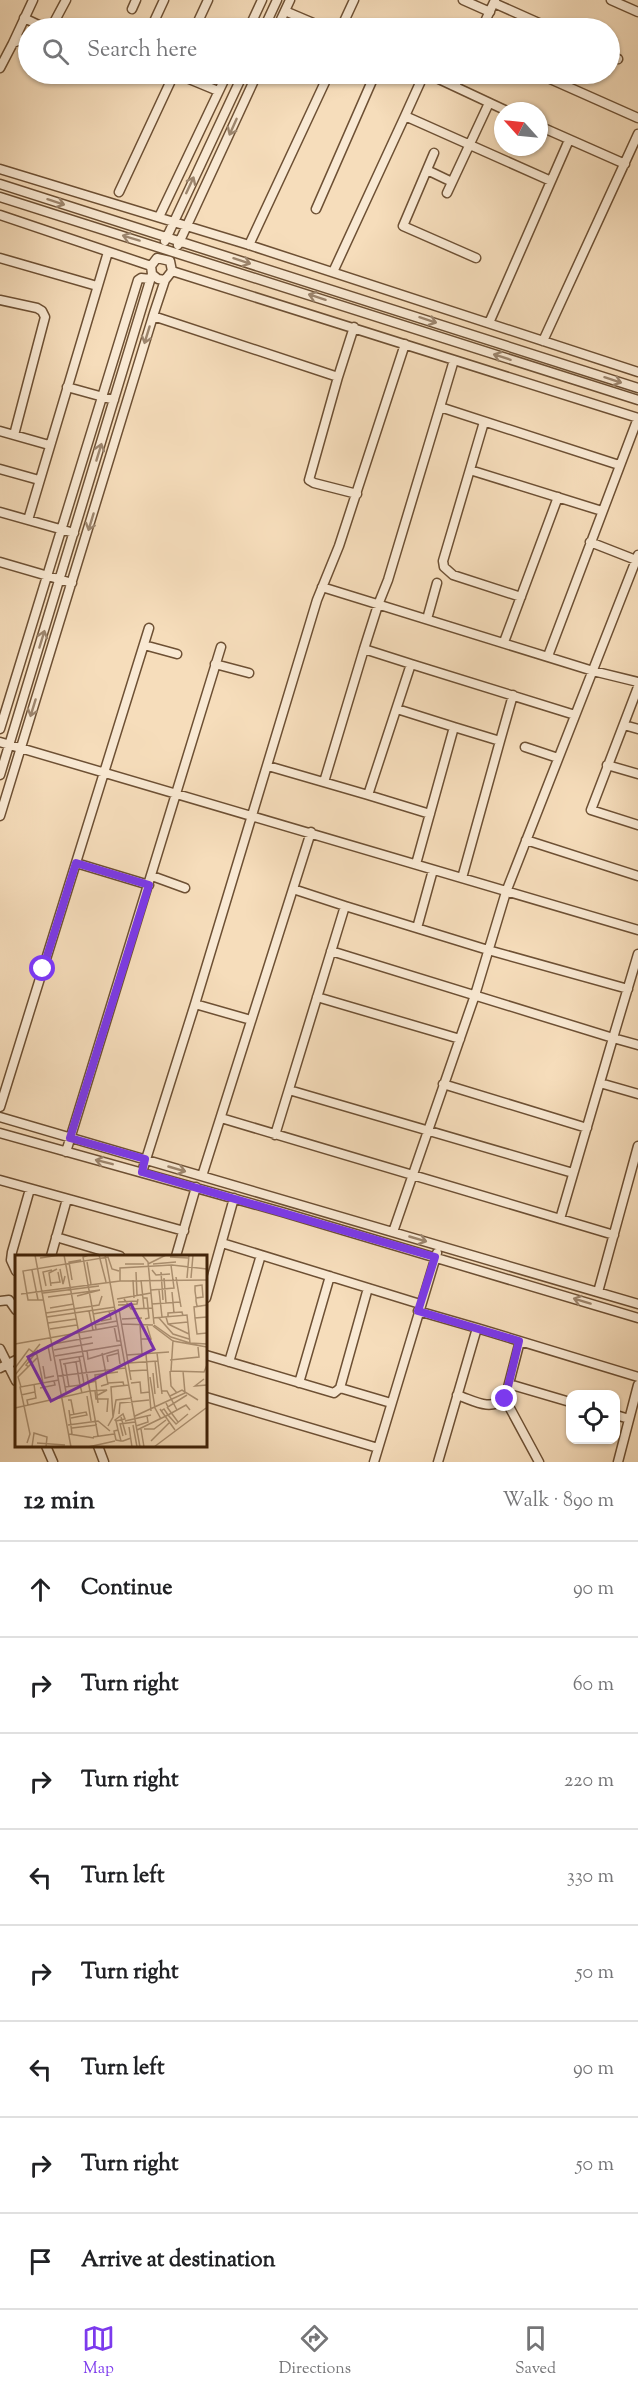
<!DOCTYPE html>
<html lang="en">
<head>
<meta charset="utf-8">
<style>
  body { margin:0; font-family:"Sorts Mill Goudy",serif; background:#f6f6f6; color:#202124 }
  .controls { position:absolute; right:18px; bottom:18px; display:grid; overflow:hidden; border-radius:12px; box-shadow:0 2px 4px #0004 }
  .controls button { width:54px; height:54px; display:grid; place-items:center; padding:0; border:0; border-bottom:2px solid #e0e0e0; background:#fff; color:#202124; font:30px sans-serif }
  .compass { position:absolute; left:494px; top:102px; width:54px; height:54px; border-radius:50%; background:#fff; box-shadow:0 2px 4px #0004; rotate:297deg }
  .stop { position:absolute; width:18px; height:18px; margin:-14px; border:4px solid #7c3aed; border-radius:50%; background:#fff }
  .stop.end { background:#7c3aed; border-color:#fff; box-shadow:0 2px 6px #0008 }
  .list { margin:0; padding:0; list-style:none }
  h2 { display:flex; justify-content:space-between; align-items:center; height:78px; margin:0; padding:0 24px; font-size:26px }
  h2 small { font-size:20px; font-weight:400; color:#757577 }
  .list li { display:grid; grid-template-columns:39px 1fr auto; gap:18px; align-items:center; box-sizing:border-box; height:96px; padding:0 24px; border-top:2px solid #e0e0e0 }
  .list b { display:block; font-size:22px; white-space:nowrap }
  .list em { font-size:20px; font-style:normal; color:#757577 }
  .icon { flex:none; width:33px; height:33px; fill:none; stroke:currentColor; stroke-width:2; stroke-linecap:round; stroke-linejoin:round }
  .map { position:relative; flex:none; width:638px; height:1462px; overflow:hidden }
  .search { position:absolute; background:#fff; box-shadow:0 2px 4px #0004; left:18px; right:18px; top:18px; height:66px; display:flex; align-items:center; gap:15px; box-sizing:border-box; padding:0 21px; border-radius:33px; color:#757577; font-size:22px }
  .sheet { height:846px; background:#fff }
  nav { display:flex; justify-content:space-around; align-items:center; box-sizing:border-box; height:84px; border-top:2px solid #e0e0e0; background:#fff; font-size:16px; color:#757577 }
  nav a { display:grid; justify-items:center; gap:3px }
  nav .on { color:#7c3aed }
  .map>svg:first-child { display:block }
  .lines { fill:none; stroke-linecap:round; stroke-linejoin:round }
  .minor-casing { stroke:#6d5034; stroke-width:11 }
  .minor { stroke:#f9e9d3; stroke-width:8 }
  .oneway { stroke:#9c856d }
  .route { stroke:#7c3aed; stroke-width:8 }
  .inset-road { fill:none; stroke:#ad9273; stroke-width:1.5 }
  .view { fill:#7b2cbf; fill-opacity:0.15; stroke:#7b2cbf; stroke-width:3 }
  .inset-edge { fill:none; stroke:#3f2107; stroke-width:3 }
</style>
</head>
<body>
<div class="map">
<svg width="638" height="1462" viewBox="0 0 638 1462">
  <rect width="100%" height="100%" fill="#f6ddbb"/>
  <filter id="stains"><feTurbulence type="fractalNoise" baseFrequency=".00333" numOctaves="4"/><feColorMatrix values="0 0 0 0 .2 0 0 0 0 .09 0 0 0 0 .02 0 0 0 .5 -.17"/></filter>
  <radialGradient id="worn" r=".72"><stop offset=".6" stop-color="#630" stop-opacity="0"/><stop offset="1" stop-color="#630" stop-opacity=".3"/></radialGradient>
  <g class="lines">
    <g class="minor-casing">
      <path id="minor" d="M463 0 490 12
        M611 0 638 12
        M494 3 550 28
        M132 9 136 0
        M285 11 325 28
        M24 18 45 28
        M51 28 66 0
        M151 28 164 0
        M195 28 208 0
        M249 28 262 0
        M264 28 277 0
        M277 28 290 0
        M341 28 354 0
        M482 28 495 0
        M13 43 33 0
        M610 56 618 59
        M0 68 13 43 28 37
        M177 74 218 91
        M424 74 405 116 551 181
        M428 74 507 111
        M539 74 638 118
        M455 86 461 74
        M539 126 625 164
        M434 153 403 226 476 258
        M0 169 249 245 638 372
        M427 170 452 182
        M0 184 638 388
        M119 192 174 74
        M447 193 489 103
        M0 197 638 400
        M316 209 375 74
        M0 215 151 266
        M159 217 227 74
        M165 241 243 74
        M178 245 257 74
        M249 245 325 82
        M0 258 97 286
        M172 271 638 418
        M333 272 405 116
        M0 300 37 308 42 311 45 317 14 435
        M153 316 338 377 354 327
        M489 323 569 140
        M543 341 638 134
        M338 377 309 480 314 483 357 494
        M67 387 114 400
        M440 407 454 360
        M484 422 443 561 444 567 453 575 521 597
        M0 431 49 445
        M0 469 39 480
        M470 470 602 511
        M0 512 74 533
        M28 520 108 252
        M590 542 636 560
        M0 562 72 583
        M322 587 593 671 638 682
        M427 619 437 583
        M504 642 558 497
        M144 645 177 654
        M548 656 638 418
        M215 664 249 673
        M411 664 575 715
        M638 687 591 810 638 825
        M397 709 454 727
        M624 725 638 729
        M0 729 138 280 141 278 150 279
        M0 742 638 930
        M525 747 558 758
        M607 765 638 774
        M268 766 368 795 411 664 364 649 378 605 388 580 440 407 619 465
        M0 775 152 274
        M324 782 364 649
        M368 795 430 814
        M0 816 154 313 165 280 172 271 170 261 157 258 151 266 152 274 158 279 165 280
        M526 840 638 876
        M76 863 149 885
        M416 864 454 727 500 741 513 695
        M152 876 185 888
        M462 878 500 741
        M345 906 488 950 628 989
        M417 928 433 870
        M331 951 613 1038 638 954
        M317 997 460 1039
        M195 1004 251 1020
        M600 1083 638 1094
        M443 1084 587 1128
        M289 1090 573 1173
        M0 1107 149 628
        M0 1117 638 1304
        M221 1118 614 1235
        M0 1133 282 1212 638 1318
        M275 1135 345 906 293 889
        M66 1152 221 647
        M142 1172 195 1004 317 600 339 546 405 344
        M202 1176 311 832
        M0 1180 184 1231
        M560 1219 613 1038 638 1045
        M393 1232 475 995 506 892 638 555
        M56 1237 120 1256
        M222 1243 420 1304
        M51 1256 67 1199
        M176 1256 196 1187
        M16 1271 11 1260 12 1252 30 1189
        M598 1292 638 1146
        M206 1298 234 1198
        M0 1301 9 1300 16 1310
        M418 1311 477 1328 438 1462
        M477 1328 638 1377
        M0 1349 16 1381
        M206 1355 334 1393 340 1388 368 1288
        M229 1362 261 1255
        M0 1368 16 1360
        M299 1383 330 1276
        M509 1384 570 1402
        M340 1388 391 1403
        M457 1395C475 1401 489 1411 505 1399L520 1341
        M206 1397 378 1448
        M505 1399 539 1462
        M616 1415 629 1419
        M46 1446 53 1462
        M98 1446 104 1462
        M374 1462 437 1253
        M618 1462 638 1385"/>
    </g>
    <use href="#minor" class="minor"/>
  </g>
  <defs><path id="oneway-shaft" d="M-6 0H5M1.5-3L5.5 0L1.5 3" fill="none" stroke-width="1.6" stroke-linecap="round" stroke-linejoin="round" transform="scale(1.5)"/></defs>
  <g class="oneway">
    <use href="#oneway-shaft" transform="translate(233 127) rotate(114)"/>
    <use href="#oneway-shaft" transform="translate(190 185) rotate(-65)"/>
    <use href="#oneway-shaft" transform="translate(56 202) rotate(18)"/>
    <use href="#oneway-shaft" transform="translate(131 238) rotate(-163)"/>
    <use href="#oneway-shaft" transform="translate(242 261) rotate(18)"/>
    <use href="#oneway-shaft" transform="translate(317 297) rotate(-162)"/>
    <use href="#oneway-shaft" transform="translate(428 320) rotate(18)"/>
    <use href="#oneway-shaft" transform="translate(147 335) rotate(107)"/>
    <use href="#oneway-shaft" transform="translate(502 357) rotate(-162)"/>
    <use href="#oneway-shaft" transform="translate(613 380) rotate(18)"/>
    <use href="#oneway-shaft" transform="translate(99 452) rotate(-73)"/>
    <use href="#oneway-shaft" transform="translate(91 522) rotate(107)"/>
    <use href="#oneway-shaft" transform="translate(42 639) rotate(-73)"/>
    <use href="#oneway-shaft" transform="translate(33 708) rotate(107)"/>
    <use href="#oneway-shaft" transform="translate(104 1162) rotate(-166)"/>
    <use href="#oneway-shaft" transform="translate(177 1169) rotate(16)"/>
    <use href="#oneway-shaft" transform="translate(418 1239) rotate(16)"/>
    <use href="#oneway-shaft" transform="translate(582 1301) rotate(-163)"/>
  </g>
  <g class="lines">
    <path class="route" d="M43 969 76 863 149 885 70 1138 145 1159 142 1172 435 1257 418 1311 519 1341 505 1399"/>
  </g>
  <g transform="translate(15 1255)">
    <rect width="192" height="192" fill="#f6ddbb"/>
    <path class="inset-road" d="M20 0 56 192M74 0 68 2 81 74M84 0 91 27M90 0 125 192M127 0 133 7 139 69M155 2 174 3M25 3 45 0M72 7 76 29M110 9H129M133 9 151 0M138 9 161 7M45 14 48 29 50 21M17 15 23 45M137 15 141 20 155 19M121 17 122 40M146 17 148 45M161 22 166 52M149 23 151 48M172 23 174 0M176 23 178 0M57 25 54 7 66 5M118 25 119 43M126 25 129 53M105 26V13L157 10 192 14M36 28 45 27 43 17M31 31 28 17 37 15M36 31 34 18 42 14M136 35 159 33 156 10M144 35 147 62M157 37 159 58M28 38 84 31M6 39 105 26 192 25M62 41 85 35M33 42 85 35M128 43H132L134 63 130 64M181 43 188 42 187 30 180 31V36L181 43V46L182 51M102 44 136 38M109 44 116 54 138 53M28 45H13L8 16 93 2 97 14 104 16M103 47 123 46M137 49 165 47M103 50 122 49 123 44M35 53 59 49M104 54 116 125M74 56 78 75M31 58 84 50 87 41M78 59 101 55M153 61V58L167 57 168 61M32 62 100 52M151 62 153 69 173 67M192 62 180 63 182 79 192 78M138 63 172 60 175 88 192 89M144 63 158 79 174 84M180 63 179 52 192 50M107 64 127 63M86 66 96 64 94 56M33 68 61 64M107 69 138 70M153 69 174 79M80 70 102 66M125 70 127 99M139 70 156 82 175 88M99 71 102 86H106M138 71 158 86 192 92M35 74 62 70M126 84H136L132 71M158 85 156 116 189 117 192 110M0 89 102 71M38 89 77 82M39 95 78 88M72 95 73 104 103 95 105 109M142 98 147 139M131 99 136 156M112 100 154 97M40 101 106 90M44 105 69 101M45 105 51 137M155 105 184 102 183 92M36 106 33 91 36 90M65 106 69 129M140 106 143 133M61 107 65 130 81 126M93 107 92 101 104 98M113 108 143 106M48 109 65 106 64 102M50 109 54 132M28 111 30 123 39 121M14 112 11 110 23 95M0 113 14 94 22 100 28 128M114 116 132 115M155 116 156 131 162 138M138 118 140 139M0 120 25 89M43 121 110 113M135 122 140 153 146 164M189 124 180 131 192 130M93 128 108 127 109 131M116 128 125 127 126 138 135 137M86 131 93 129 87 98M6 132 3 122 22 103M50 132 65 130 67 138M25 133 40 130 39 126M80 136 81 144H93L92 157M147 136H152L162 155M6 140 20 137 19 129M83 140 92 135 75 136 83 181M72 141 76 166M155 141 167 135 183 145M53 145H56L59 160M83 148 80 120 103 117M151 148 153 152 172 140M13 150 12 145 21 143 20 137M152 152 163 167M0 153 75 136 49 0M145 154 160 175M54 155 57 179M146 156 149 154 153 160 171 150 175 155M104 159 105 148 134 145M55 160 71 157 72 160 56 163M120 161 170 138 168 116M98 162 101 145 117 143M106 162 111 180M101 166 110 164 108 159 100 165 101 166 103 175M110 166 136 160M53 170 83 166 95 176M118 170 122 192M93 171 98 162 96 132 114 130M121 171 133 167 132 161M114 172 117 192M57 173 82 170M126 174 129 192M129 174H139L151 165M122 175 153 160 161 169 173 159M54 179 79 183M108 181 105 169 120 167M78 182 99 179M106 186 103 175 99 176 101 185 106 186H108L116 183M136 186 154 168M12 188 15 179 5 132 44 125M22 188 50 190M17 192 19 178 32 182 31 192M73 192 100 186M139 192 191 153"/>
    <path class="view" d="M116 49 139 94 36 146 13 102Z"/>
    <rect width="192" height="192" class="inset-edge"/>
  </g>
  <rect width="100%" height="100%" filter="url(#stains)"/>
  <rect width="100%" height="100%" fill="url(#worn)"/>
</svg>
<div class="controls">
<button><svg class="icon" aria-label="locate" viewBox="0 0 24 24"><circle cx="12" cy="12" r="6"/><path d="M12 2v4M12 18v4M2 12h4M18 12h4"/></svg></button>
</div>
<svg class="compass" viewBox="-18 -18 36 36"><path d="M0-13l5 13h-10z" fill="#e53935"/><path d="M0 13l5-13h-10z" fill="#757577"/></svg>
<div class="stop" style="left:43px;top:969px"></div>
<div class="stop end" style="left:505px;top:1399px"></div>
<div class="search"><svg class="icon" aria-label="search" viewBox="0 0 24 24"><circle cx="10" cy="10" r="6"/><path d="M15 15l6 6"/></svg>Search here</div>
</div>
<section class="sheet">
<h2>12 min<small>Walk · 890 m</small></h2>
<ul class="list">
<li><svg class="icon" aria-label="ahead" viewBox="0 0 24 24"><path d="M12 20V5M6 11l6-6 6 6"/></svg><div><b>Continue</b></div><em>90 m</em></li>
<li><svg class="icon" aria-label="right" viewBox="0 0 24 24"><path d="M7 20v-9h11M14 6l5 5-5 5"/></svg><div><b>Turn right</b></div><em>60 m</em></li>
<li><svg class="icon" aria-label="right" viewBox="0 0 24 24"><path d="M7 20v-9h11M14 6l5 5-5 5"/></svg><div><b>Turn right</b></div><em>220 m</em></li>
<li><svg class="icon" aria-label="left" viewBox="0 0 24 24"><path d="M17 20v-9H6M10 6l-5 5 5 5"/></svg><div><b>Turn left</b></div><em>330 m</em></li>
<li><svg class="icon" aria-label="right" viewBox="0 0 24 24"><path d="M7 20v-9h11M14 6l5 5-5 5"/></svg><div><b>Turn right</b></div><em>50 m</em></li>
<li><svg class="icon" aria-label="left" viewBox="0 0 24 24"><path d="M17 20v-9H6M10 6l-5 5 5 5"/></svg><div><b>Turn left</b></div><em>90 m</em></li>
<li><svg class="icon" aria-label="right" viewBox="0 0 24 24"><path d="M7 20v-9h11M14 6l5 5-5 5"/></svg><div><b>Turn right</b></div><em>50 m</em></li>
<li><svg class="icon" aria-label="arrive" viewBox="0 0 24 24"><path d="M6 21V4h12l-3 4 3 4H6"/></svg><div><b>Arrive at destination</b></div></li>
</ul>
</section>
<nav>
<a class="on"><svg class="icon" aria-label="map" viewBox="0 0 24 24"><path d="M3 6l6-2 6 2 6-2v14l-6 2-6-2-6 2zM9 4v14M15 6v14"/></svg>Map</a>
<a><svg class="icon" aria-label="directions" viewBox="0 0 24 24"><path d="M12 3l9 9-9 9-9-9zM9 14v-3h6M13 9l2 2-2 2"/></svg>Directions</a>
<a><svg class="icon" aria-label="saved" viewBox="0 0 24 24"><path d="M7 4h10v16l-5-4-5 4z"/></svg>Saved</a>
</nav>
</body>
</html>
